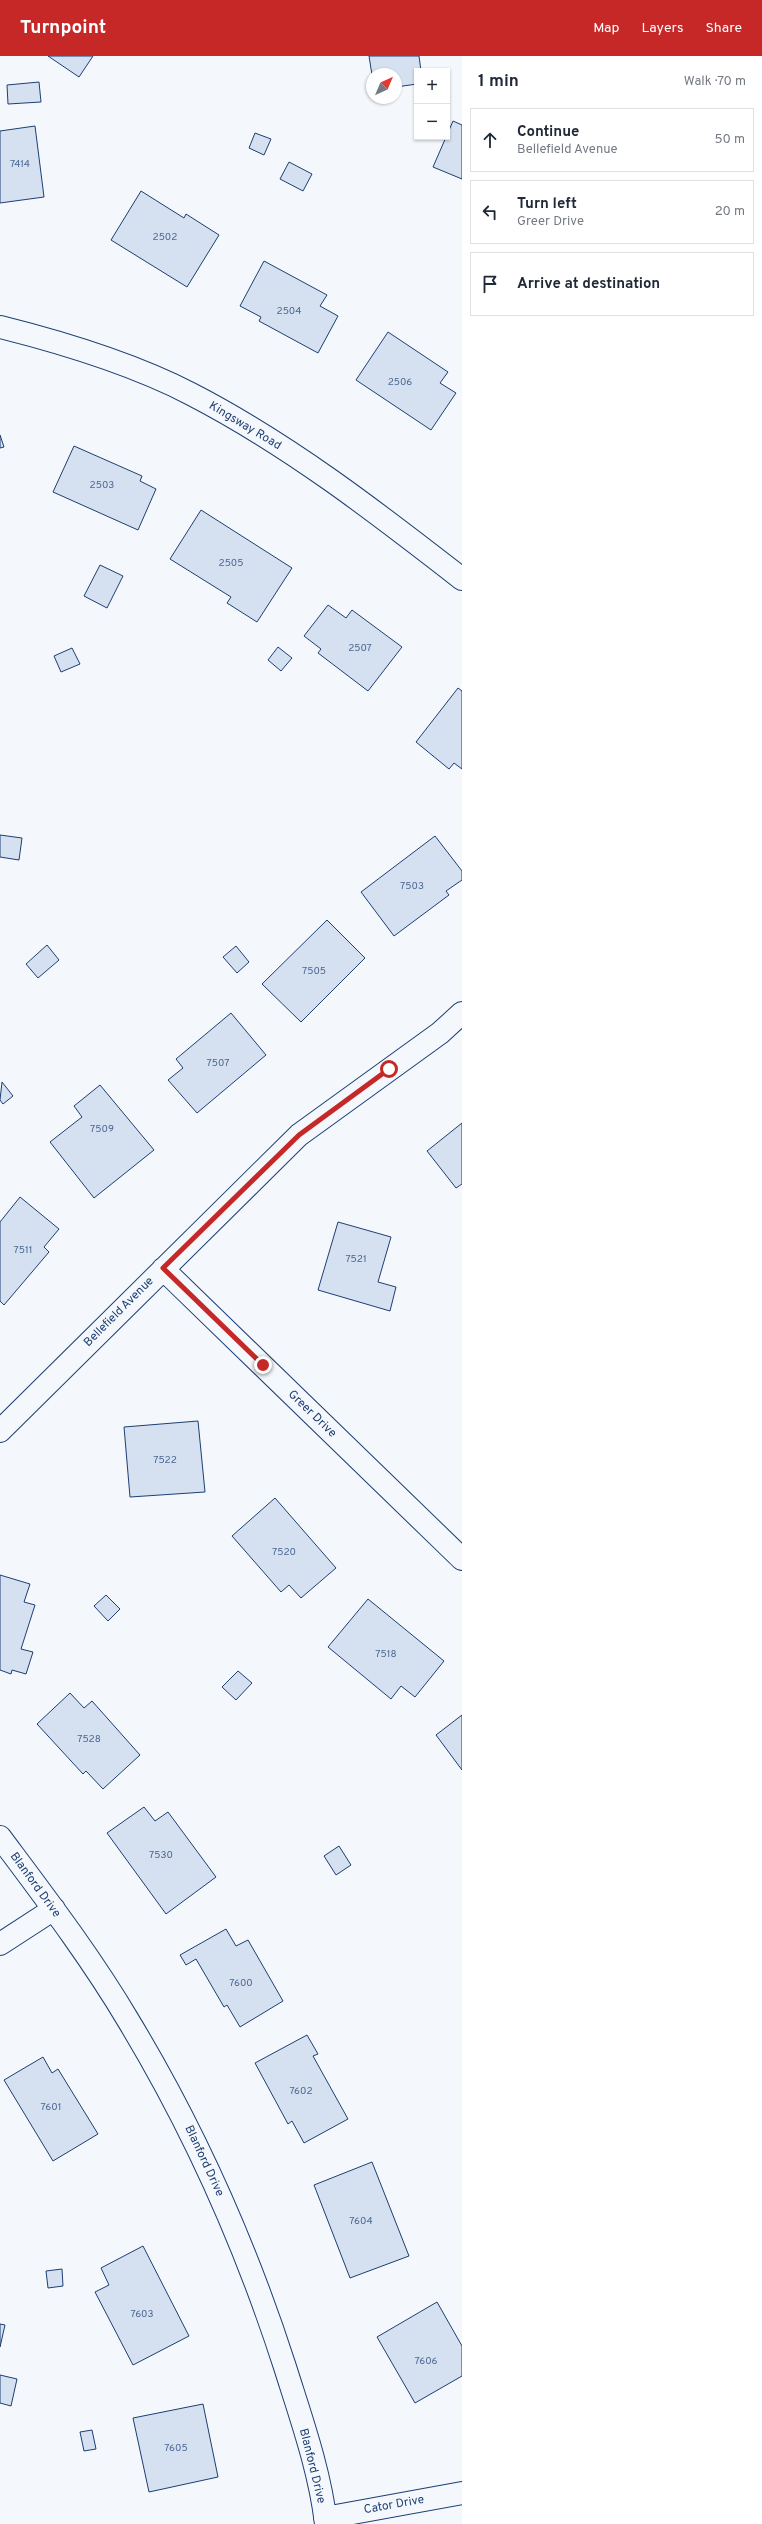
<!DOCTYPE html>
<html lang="en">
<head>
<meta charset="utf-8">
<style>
  body { margin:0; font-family:Overpass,sans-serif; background:#f6f6f7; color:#1f2937 }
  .controls { position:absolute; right:12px; top:12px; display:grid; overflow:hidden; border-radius:0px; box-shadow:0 1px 3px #0004 }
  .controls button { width:36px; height:36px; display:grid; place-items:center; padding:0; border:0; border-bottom:1px solid #e0e1e3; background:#fff; color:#1f2937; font:20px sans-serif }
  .compass { position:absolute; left:366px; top:12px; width:36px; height:36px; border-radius:50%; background:#fff; box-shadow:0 1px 3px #0004; rotate:44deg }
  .stop { position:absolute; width:12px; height:12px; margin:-9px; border:3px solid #c62828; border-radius:50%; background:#fff }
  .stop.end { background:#c62828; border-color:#fff; box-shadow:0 1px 4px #0008 }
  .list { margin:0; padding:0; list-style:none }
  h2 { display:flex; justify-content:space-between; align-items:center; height:52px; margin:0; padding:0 16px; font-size:17px }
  h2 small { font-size:13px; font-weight:400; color:#747a83 }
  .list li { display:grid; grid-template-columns:26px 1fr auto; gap:12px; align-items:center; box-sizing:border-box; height:64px; margin:0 8px 8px; padding:0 8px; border:1px solid #e0e1e3; border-radius:0px }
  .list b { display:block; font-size:15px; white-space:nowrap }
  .list p { margin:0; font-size:13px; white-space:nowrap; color:#747a83 }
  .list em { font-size:13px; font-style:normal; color:#747a83 }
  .icon { flex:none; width:22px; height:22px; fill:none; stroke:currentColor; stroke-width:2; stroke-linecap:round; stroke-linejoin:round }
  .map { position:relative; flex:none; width:462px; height:2468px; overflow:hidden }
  header { display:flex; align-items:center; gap:24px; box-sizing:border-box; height:56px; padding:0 20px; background:#c62828; color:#fff }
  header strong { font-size:19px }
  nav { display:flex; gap:22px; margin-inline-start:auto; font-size:14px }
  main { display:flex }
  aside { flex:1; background:#fff }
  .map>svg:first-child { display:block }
  .building { fill:#d5e0f0; stroke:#1d3f73 }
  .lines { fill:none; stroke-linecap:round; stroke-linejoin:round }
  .minor-casing { stroke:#1d3f73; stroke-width:24 }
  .minor { stroke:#f4f7fb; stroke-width:22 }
  .route { stroke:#c62828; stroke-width:5 }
  .labels { text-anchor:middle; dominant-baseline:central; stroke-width:3; stroke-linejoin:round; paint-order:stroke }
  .number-label { font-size:10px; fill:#4b6792 }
  .street-label { font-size:12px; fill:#1d3f73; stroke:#f4f7fb }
</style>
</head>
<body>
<header>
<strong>Turnpoint</strong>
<nav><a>Map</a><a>Layers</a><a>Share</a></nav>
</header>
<main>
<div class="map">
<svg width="462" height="2468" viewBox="0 0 462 2468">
  <rect width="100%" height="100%" fill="#f4f7fb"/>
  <path class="building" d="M48 0H93L79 21Z
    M369 0H419L421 15H417V28L396 31V18L372 19Z
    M39 26 41 46 8 48 7 29Z
    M453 65 462 69V123L433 111Z
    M35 70 44 141 0 147V75Z
    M255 77 271 83 264 99 249 92Z
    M289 106 312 118 303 135 280 123Z
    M141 135 184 162 186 158 219 179 187 231 111 184Z
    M264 205 327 239 320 250 338 260 318 297 259 265 261 261 240 250Z
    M388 276 448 316 440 327 456 337 431 374 356 324Z
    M0 379 4 391 0 392Z
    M74 390 142 420 140 425 156 433 138 474 53 436Z
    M201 454 292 512 257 566 227 547 231 541 170 503Z
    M100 509 123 520 107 552 84 540Z
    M328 549 346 562 352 554 402 591 368 635 318 597 321 593 304 580Z
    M278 591 292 602 281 615 268 604Z
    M72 592 80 608 61 616 54 600Z
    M458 632 462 635V713L454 707 449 713 416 686Z
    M0 779 22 782 19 804 0 801Z
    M435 780 462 815V824L446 835 449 839 394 880 361 836Z
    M327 864 365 902 301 966 262 928Z
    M47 889 59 904 38 922 26 908Z
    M236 890 249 906 237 917 223 901Z
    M231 957 266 999 197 1057 168 1024 183 1012 176 1003Z
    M2 1026 13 1040 3 1048 0 1044Z
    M100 1029 154 1094 94 1142 50 1086 82 1061 74 1050Z
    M462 1067V1128L456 1132 427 1095Z
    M20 1141 59 1173 44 1191 49 1196 4 1249 0 1245V1166Z
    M338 1166 391 1181 378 1226 396 1231 390 1255 318 1234Z
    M198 1365 205 1436 130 1441 124 1371Z
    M275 1442 336 1512 301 1542 289 1529 281 1536 232 1480Z
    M0 1519 30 1528 24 1546 35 1549 21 1593 33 1596 26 1618 12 1614 11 1618 0 1614Z
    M106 1539 120 1553 108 1565 94 1550Z
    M368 1543 444 1605 415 1641 401 1630 391 1643 328 1591Z
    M238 1615 252 1627 236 1644 222 1631Z
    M70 1637 84 1652 92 1645 140 1699 103 1733 86 1715 83 1718 37 1668Z
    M462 1659V1714L436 1679Z
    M144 1751 155 1765 168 1756 216 1821 166 1858 107 1777Z
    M339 1790 351 1809 336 1819 324 1800Z
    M226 1873 236 1890 248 1884 283 1945 240 1971 227 1949 224 1951 196 1903 186 1909 180 1899Z
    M307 1979 318 1998 313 2000 348 2063 304 2087 292 2065 288 2068 255 2007Z
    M43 2001 52 2017 58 2013 98 2078 53 2105 4 2024Z
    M372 2106 409 2200 350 2222 314 2129Z
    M143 2190 189 2280 133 2309 95 2236 109 2229 101 2212Z
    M62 2213 63 2230 48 2232 46 2215Z
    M437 2246 462 2290V2320L415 2347 377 2281Z
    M0 2268 5 2269 0 2291Z
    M0 2319 17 2323 11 2350 0 2347Z
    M203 2348 218 2421 149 2436 133 2362Z
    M92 2374 96 2393 84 2395 80 2376Z"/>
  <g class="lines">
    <g class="minor-casing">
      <path id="minor" d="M0 271C64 287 131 307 191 338 288 388 376 456 462 523
        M163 1213 462 1503
        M0 1375 299 1079 440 977 462 957
        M0 1781C44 1840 90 1900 128 1964 194 2073 246 2190 285 2311 301 2362 320 2415 326 2468
        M0 1888 54 1853
        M325 2462 462 2437"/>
    </g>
    <use href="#minor" class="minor"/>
  </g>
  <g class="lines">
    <path class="route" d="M263 1309 163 1212 299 1079 389 1013"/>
  </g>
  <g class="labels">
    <g class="number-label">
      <text x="20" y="108">7414</text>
      <text x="165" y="181">2502</text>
      <text x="289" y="255">2504</text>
      <text x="400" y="326">2506</text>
      <text x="102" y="429">2503</text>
      <text x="231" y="507">2505</text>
      <text x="360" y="592">2507</text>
      <text x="412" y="830">7503</text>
      <text x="314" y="915">7505</text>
      <text x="218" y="1007">7507</text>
      <text x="102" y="1073">7509</text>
      <text x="23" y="1194">7511</text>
      <text x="356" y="1203">7521</text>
      <text x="165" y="1404">7522</text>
      <text x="284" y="1496">7520</text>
      <text x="386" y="1598">7518</text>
      <text x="89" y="1683">7528</text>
      <text x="161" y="1799">7530</text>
      <text x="241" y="1927">7600</text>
      <text x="301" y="2035">7602</text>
      <text x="51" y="2051">7601</text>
      <text x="361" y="2165">7604</text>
      <text x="142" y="2258">7603</text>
      <text x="426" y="2305">7606</text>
      <text x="176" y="2392">7605</text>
    </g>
    <g class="street-label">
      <text transform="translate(245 370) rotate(31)">Kingsway Road</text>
      <text transform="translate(119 1256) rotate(-45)">Bellefield Avenue</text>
      <text transform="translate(312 1358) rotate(44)">Greer Drive</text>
      <text transform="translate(35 1829) rotate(54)">Blanford Drive</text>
      <text transform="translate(204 2105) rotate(65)">Blanford Drive</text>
      <text transform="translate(312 2410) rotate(76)">Blanford Drive</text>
      <text transform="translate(394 2449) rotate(-10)">Cator Drive</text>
    </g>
  </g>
</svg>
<div class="controls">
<button>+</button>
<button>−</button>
</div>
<svg class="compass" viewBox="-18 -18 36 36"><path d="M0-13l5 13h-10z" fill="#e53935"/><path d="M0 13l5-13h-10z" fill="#747a83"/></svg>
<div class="stop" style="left:389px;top:1013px"></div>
<div class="stop end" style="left:263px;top:1309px"></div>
</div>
<aside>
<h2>1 min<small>Walk · 70 m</small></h2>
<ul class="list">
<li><svg class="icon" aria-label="ahead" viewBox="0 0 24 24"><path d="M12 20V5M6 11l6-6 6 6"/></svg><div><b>Continue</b><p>Bellefield Avenue</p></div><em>50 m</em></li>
<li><svg class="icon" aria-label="left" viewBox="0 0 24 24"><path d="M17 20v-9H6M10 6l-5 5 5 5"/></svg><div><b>Turn left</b><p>Greer Drive</p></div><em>20 m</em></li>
<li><svg class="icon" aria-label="arrive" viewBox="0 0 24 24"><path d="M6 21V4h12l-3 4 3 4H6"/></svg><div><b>Arrive at destination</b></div></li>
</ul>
</aside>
</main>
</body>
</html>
